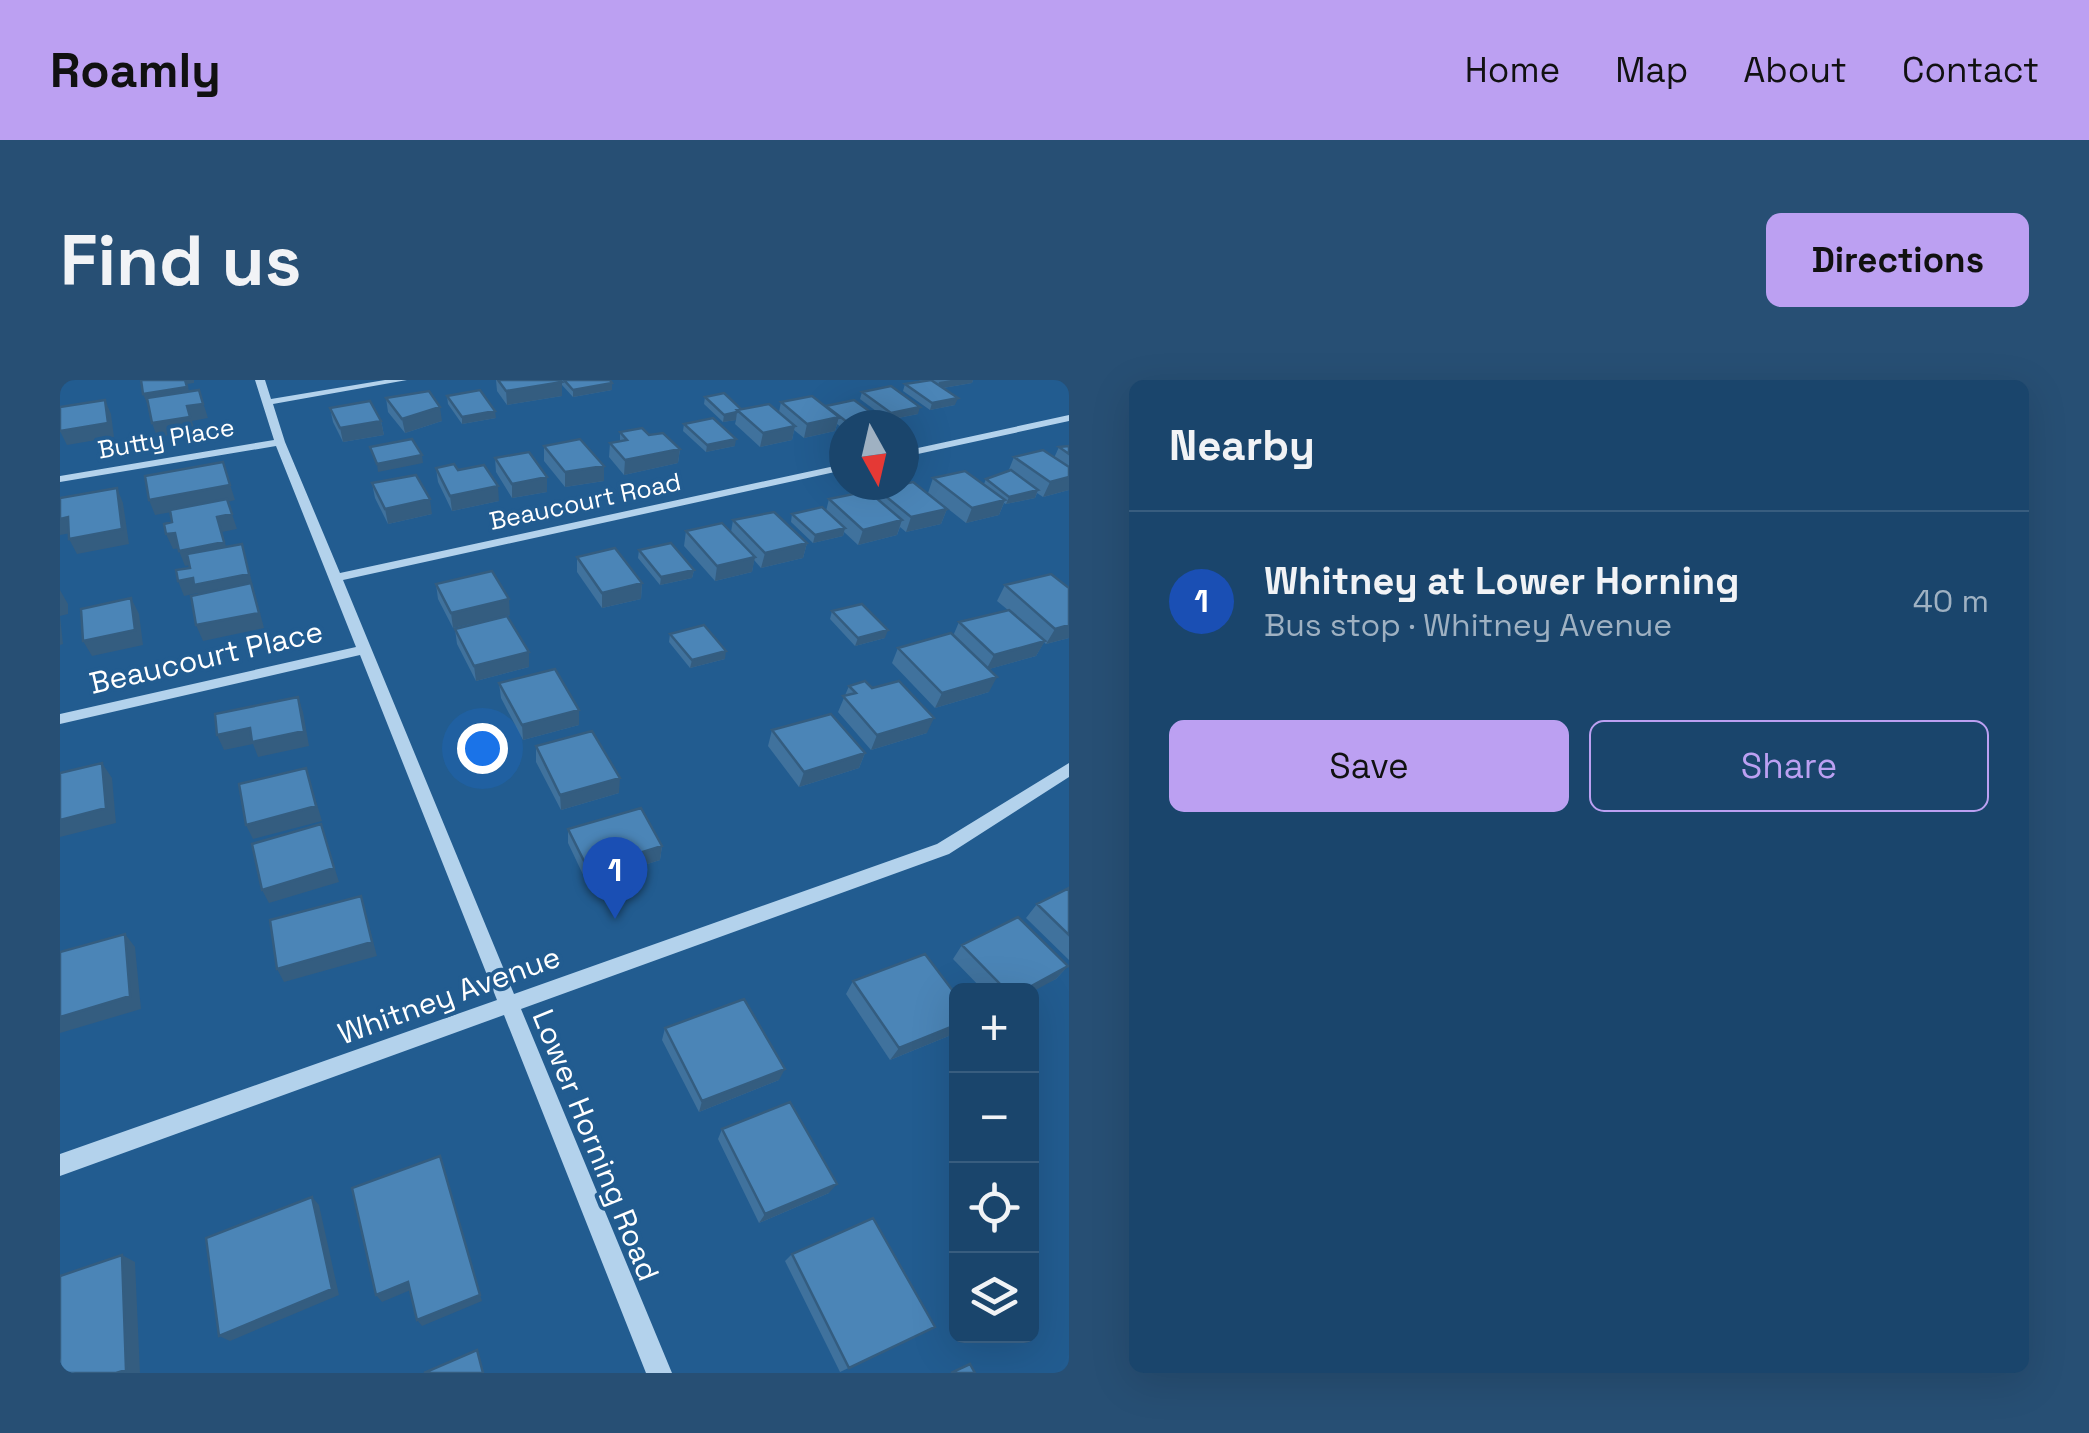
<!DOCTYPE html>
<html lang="en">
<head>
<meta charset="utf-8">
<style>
  body { margin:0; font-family:"Space Grotesk",sans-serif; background:#274f74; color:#f1f3f6 }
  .controls { position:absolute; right:30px; bottom:30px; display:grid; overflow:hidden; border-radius:15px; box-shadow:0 10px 40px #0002 }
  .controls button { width:90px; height:90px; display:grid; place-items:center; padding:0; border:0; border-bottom:2px solid #385d7f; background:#1a456c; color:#f1f3f6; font:50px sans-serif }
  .compass { position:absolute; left:769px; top:30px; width:90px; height:90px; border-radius:50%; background:#1a456c; box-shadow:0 10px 40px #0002; rotate:172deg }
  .you { position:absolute; left:422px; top:368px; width:35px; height:35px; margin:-25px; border:8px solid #fff; border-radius:50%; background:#1a73e8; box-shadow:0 0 0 15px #1a73e833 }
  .badge { display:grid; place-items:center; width:65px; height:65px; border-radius:50%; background:#bca0f2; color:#fff; font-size:32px; font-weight:700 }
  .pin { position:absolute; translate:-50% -82px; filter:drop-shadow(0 2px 5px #0008) }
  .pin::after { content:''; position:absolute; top:52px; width:35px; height:30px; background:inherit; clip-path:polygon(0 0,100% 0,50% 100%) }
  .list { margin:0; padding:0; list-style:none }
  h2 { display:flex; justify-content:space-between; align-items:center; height:130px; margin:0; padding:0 40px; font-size:42px }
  h2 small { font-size:32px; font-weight:400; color:#9fb1c2 }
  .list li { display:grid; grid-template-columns:65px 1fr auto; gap:30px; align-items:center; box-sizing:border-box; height:180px; padding:0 40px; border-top:2px solid #385d7f }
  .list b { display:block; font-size:38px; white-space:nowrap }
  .list p { margin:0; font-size:32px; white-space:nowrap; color:#9fb1c2 }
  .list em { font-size:32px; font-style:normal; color:#9fb1c2 }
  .actions { display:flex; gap:20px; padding:30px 40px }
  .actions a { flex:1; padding:22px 0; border:2px solid #bca0f2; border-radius:15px; text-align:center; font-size:35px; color:#bca0f2 }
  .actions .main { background:#bca0f2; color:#111 }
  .icon { flex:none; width:55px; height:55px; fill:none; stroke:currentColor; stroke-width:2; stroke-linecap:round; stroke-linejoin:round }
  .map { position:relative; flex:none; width:1009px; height:993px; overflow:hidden; border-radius:15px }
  header { display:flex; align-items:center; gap:60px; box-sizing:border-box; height:140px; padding:0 50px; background:#bca0f2; color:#111 }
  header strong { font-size:48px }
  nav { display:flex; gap:55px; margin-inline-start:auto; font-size:35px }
  .intro { display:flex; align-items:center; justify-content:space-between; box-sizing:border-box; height:240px; padding:0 60px }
  h1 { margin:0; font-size:70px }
  .button { padding:25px 45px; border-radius:15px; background:#bca0f2; color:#111; font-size:35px; font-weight:700 }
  main { display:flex; gap:60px; padding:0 60px }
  aside { flex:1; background:#1a456c; border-radius:15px; box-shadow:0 10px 40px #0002 }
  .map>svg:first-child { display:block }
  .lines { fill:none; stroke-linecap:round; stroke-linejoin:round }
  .minor { fill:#b3d2ec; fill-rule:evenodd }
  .wall { fill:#40729d }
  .shaded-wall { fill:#345d80 }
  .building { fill:#4b85b7; stroke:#345d80; stroke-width:2.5 }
  .labels { text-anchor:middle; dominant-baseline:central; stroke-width:8; stroke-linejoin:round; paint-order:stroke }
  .far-street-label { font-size:25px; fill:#fff; stroke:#225c90 }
  .street-label { font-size:30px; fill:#fff; stroke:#225c90 }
</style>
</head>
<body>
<header>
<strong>Roamly</strong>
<nav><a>Home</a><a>Map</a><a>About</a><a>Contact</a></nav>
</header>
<div class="intro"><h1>Find us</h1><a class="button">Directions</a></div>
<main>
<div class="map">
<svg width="1009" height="993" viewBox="0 0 1009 993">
  <rect width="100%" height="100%" fill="#225c90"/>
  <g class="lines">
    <path class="minor" d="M195 0H205L211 19 325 0H347L213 24 225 62 280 193 784 84V90L283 200 454 614 877 464 1009 383V397L889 474 461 629 612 993H586L444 635 0 796V774L437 620 300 275 0 344V334L296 267 216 66 0 102V96L214 60Z
      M1009 35V41L844 77V71Z"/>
  </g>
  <path class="wall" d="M436 0H550L552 10 513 17 502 5V16L447 25 437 11Z
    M863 0H913L912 3 883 8 895 25 870 30 843 11 845 4Z
    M802 12 858 34 828 40 800 19Z
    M387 16 436 38 402 44 388 24Z
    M645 17 681 29 719 32 721 22 766 27 816 36 814 44 784 45V49L777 44 775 51 744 58 734 50 732 60 700 67 675 44 676 40 663 42 644 24Z
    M326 18 382 41 345 53 328 32Z
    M270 28 321 41 324 55 283 62 273 42Z
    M624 44 675 66 646 72 623 51Z
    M560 52 589 55 620 69 618 83 564 95 549 77 550 63 560 61Z
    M484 66 544 86V101L505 107 484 81Z
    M1009 66V110L983 117 977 113 975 118 946 124 944 123 939 135 906 143 868 113 873 98 924 104 926 99 948 92 954 77 994 78 999 67Z
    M435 78 487 97V112L452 118 436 92Z
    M376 88 398 90 439 121 392 131 378 102Z
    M312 103 372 134 328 144 315 118Z
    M818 110 887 129 881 144 846 152 840 147 837 155 798 165 784 152 783 156 753 163 731 142 732 134 766 131 769 119 816 117Z
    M673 140 747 163 743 178 701 188 694 180 692 192 655 201 624 166 626 151 671 152Z
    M579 170 634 190 632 198 600 205 578 178Z
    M517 177 582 203 581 219 542 228 517 192Z
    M376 204 450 235 393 248 378 219Z
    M945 205 1009 207V258L986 264 984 262 976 276 929 289V312L875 328 832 283 838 268 893 256 899 242 948 230 937 221Z
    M772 231 825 258 795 266 770 239Z
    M395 249 469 272V287L416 301 397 264Z
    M610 254 665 279 630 288 609 262Z
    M439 303 519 330V345L463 360 441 318Z
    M789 306 812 308 867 353 811 370 778 332Z
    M712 350 805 373 799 388 739 407 708 366Z
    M476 366 559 413 501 430 476 382Z
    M508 449 602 466 600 480 527 503 508 463Z
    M1009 508V580L966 538 977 524Z
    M902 565 1008 586 996 599 972 610H923L893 579Z
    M793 601 896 615V653L830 680 786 614Z
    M605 648 719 700 639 732 602 660Z
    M662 749 769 813 699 843 658 759Z
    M732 874 875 947 780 992 725 881Z"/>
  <path class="shaded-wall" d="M125 0H134V3L127 4 132 21 89 28 83 14Z
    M891 0H913L912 3 877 9 879 2Z
    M502 2V16L447 25 446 11Z
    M552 3V10L513 17V10Z
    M139 10 148 38 132 41 135 51 97 57 92 43 127 26Z
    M898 18 895 25 870 30 872 23Z
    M45 20 51 34 54 57 7 65 0 51Z
    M380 27 382 41 345 53 342 39Z
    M860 27 858 34 828 40 831 33Z
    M435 31 436 38 402 44V37Z
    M677 32 676 40 663 42 664 35Z
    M816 36 814 44 787 45V42Z
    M779 37 775 51 744 58 747 44Z
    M321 41 324 55 283 62 280 48Z
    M735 46 732 60 700 67 703 53Z
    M676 59 675 66 646 72 647 65Z
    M620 69 618 83 564 95 565 80Z
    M362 75 363 83 318 92 317 84Z
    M163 82 175 120 168 122 177 149 162 152 169 177 125 186 119 171 157 137 168 122 95 135 89 120Z
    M544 86V101L505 107V92Z
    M487 97V112L452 118V104Z
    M1009 97V110L983 117 990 102Z
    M438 106 439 121 392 131 390 116Z
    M57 108 63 123 69 164 17 174 9 159Z
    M978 110 975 118 946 124 949 117Z
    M370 119 372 134 328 144 325 129Z
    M945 120 939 135 906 143 912 128Z
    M887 129 881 144 846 152 851 137Z
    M8 137 16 152 0 155V139Z
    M842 140 837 155 798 165 803 150Z
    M785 148 783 156 753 163 755 155Z
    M115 153 121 168 113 169 106 154Z
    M747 163 743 178 701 188 705 173Z
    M182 164 204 248 143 261 136 245 140 220 138 213 124 216 118 201Z
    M695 177 692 192 655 201 657 186Z
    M634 190 632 198 600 205 601 197Z
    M582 203 581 219 542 228V213Z
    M0 210 8 224V234L0 236 3 264 0 265Z
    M71 218 79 234 83 265 32 276 23 261Z
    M449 219 450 235 393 248 391 233Z
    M1009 245V258L986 264 995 249Z
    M828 250 825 258 795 266 798 258Z
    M985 261 976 276 926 290 934 275Z
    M666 271 665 279 630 288 632 280Z
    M469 272V287L416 301 414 286Z
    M937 297 929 312 875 328 882 313Z
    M238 317 243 332 249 366 198 377 193 364 164 370 157 355Z
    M519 330V345L463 360 462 345Z
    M874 338 867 353 811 370 817 355Z
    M805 373 799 388 739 407 744 392Z
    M42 383 52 398 56 443 0 457V440Z
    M246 388 262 441 193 459 186 445Z
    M560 398 559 413 501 430 500 415Z
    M261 444 279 502 209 523 202 510Z
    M602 466 600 480 527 503 528 489Z
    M301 516 317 576 224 602 217 589Z
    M65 554 75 567 81 629 0 653V637Z
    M1008 586 996 599 972 612V610H964Z
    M896 645V653L830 680 839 668Z
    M725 689 719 700 639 732 642 721Z
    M383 785 422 921 362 946 357 940Z
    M777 804 769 813 699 843 705 834Z
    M252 817 259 825 279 915 170 961 159 956Z
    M62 875 75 882 80 993H56Z
    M348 902 353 909 322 922 316 915Z"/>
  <path class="building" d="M81 0H125L127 7 83 14Z
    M438 0H500L502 2 446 11Z
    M504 0H550L552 3 513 10Z
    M871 0 898 18 872 23 845 4Z
    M831 6 860 27 831 33 802 12Z
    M139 10 143 24 127 26 130 37 92 43 87 18Z
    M420 10 435 31 402 37 387 16Z
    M369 11 380 27 342 39 326 18Z
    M664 13 681 29 677 30V32L664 35 645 17Z
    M752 16 779 37 747 44 721 22Z
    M45 20 48 43 0 51V27Z
    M794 20 816 36 787 42 766 26Z
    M310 21 321 41 280 48 270 28Z
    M709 24 735 46 703 53 677 30Z
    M653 38 676 59 647 65 624 44Z
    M582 48 589 55 603 53 620 69 565 80 550 63 567 60 560 52Z
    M352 59 362 75 317 84 310 67Z
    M520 59 544 86 505 92 484 66Z
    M1009 66V74L999 67Z
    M983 70 1009 87V97L990 102 954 77Z
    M469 72 487 97 452 104 435 78Z
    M163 82 170 105 89 120 85 96Z
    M394 84 398 90 424 85 438 106 390 116 376 88Z
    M951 90 978 110 949 117 926 99Z
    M905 91 945 120 912 128 873 98Z
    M356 95 370 119 325 129 312 103Z
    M853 102 887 129 851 137 818 110Z
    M57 108 62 149 9 159 8 137 0 139V118Z
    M808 111 842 140 803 150 769 119Z
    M167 119 172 134 157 137 164 162 119 171 115 153 106 154 104 144 112 142 110 130Z
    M762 127 785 148 755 155 732 134Z
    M714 132 747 163 705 173 673 140Z
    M662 143 695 177 657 186 626 151Z
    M611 163 634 190 601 197 579 170Z
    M182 164 189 194 134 205 133 198 118 201 116 190 130 188 127 174Z
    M555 168 582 203 542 213 517 177Z
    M432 191 449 219 391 233 376 204Z
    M991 194 1009 208V245L995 249 945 205Z
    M191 203 199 233 136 245 131 216Z
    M71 218 75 250 23 261 21 229Z
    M802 224 828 250 798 258 772 231Z
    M949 230 985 261 934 275 899 242Z
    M447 236 469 272 414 286 395 249Z
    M644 245 666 271 632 280 610 254Z
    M891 253 937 297 882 313 838 268Z
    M495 289 519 330 462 345 439 303Z
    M805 301 812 308 839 301 874 338 817 355 783 316 796 313 789 306Z
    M238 317 244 351 192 362 190 348 157 355 155 334Z
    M771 334 805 373 744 392 712 350Z
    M532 351 560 398 500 415 476 366Z
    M42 383 46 428 0 440V393Z
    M246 388 256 426 186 445 179 404Z
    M581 428 602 466 528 489 508 449Z
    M261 444 274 488 202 510 192 464Z
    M1009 508V555L977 524Z
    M301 516 312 562 217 589 210 540Z
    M958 537 1008 586 964 610H946L902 565Z
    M65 554 70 616 0 637V572Z
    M865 574 896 615V645L839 668 793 601Z
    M684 619 725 689 642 721 605 648Z
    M730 722 777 804 705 834 662 749Z
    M380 776 420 915 357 940 348 902 316 915 292 808Z
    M252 817 272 909 159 956 146 858Z
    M813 838 875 947 789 988 732 874Z
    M62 875 66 990 56 993H0V896Z
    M417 970 423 993H364Z
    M910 984 915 993H891Z"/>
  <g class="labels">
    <g class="far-street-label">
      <text transform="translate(106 58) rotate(-10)">Butty Place</text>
      <text transform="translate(525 121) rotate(-12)">Beaucourt Road</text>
    </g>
    <g class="street-label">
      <text transform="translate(146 277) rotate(-13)">Beaucourt Place</text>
      <text transform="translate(389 615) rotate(-20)">Whitney Avenue</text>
      <text transform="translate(536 765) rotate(68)">Lower Horning Road</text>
    </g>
  </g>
</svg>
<div class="controls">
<button>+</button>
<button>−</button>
<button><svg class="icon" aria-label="locate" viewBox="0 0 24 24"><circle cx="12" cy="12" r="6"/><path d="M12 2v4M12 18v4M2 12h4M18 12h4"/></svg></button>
<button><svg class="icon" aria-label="layers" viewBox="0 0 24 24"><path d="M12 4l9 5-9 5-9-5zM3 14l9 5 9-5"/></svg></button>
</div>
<svg class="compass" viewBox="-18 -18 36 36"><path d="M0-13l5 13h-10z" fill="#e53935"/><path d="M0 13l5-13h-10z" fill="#9fb1c2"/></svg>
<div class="you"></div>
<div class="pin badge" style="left:555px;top:539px;background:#1a4fb4">1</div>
</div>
<aside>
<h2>Nearby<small></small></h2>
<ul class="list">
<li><span class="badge" style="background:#1a4fb4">1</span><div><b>Whitney at Lower Horning</b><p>Bus stop · Whitney Avenue</p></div><em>40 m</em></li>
</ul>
<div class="actions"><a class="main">Save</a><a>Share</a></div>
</aside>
</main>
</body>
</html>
